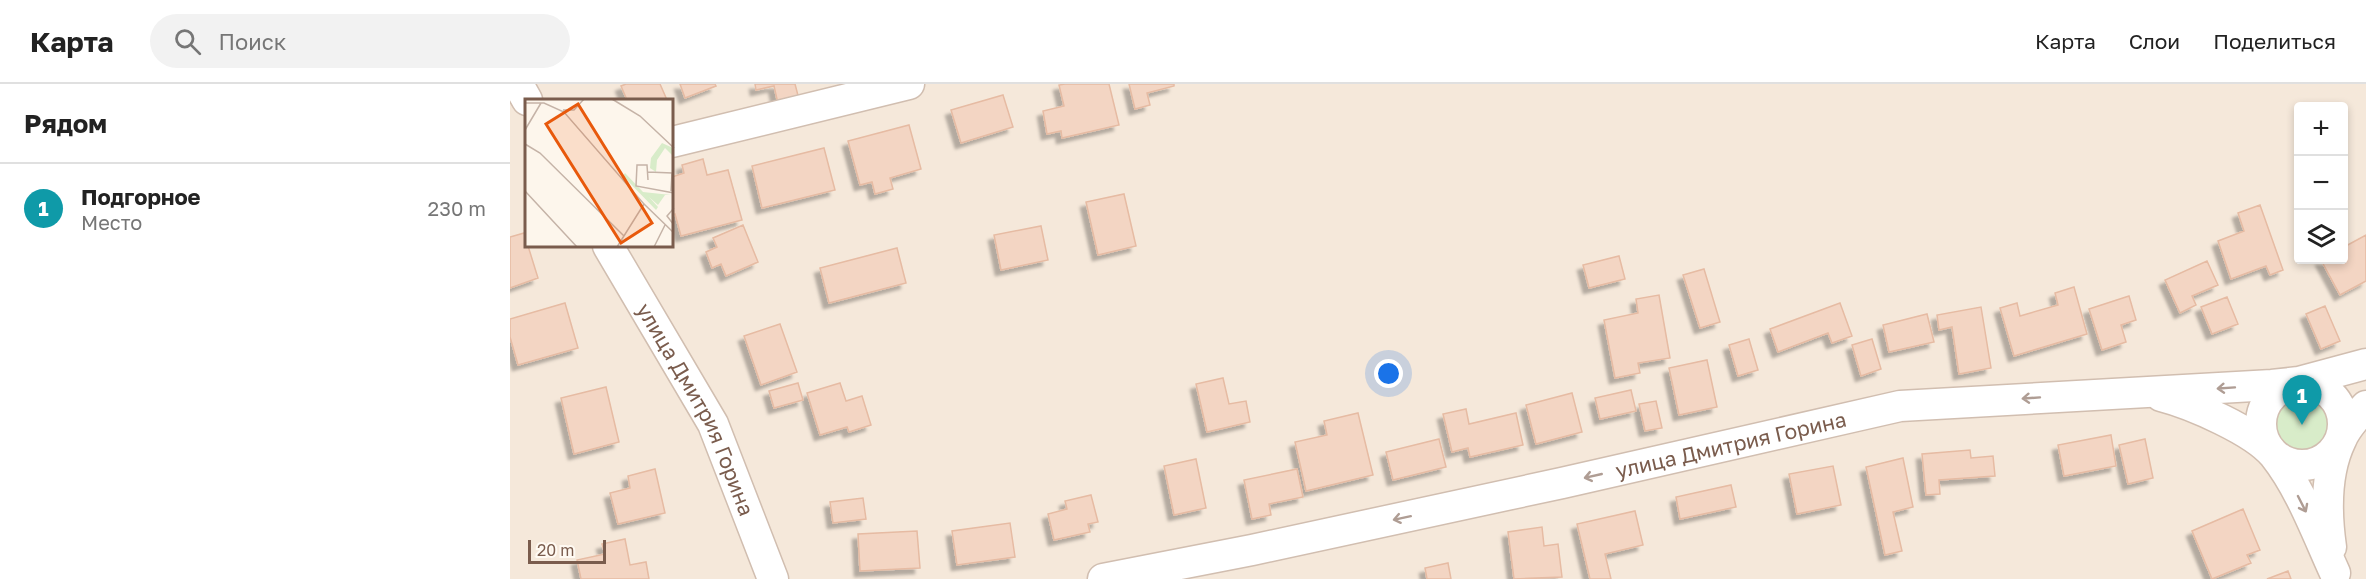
<!DOCTYPE html>
<html lang="ru">
<head>
<meta charset="utf-8">
<style>
  body { margin:0; font-family:"Golos Text",sans-serif; background:#f2f2f2; color:#222 }
  .controls { position:absolute; right:18px; top:18px; display:grid; overflow:hidden; border-radius:6px; box-shadow:0 3px 9px #0003 }
  .controls button { width:54px; height:54px; display:grid; place-items:center; padding:0; border:0; border-bottom:2px solid #e0e0e0; background:#fff; color:#222; font:30px sans-serif }
  .scale { position:absolute; left:18px; bottom:15px; width:78px; box-sizing:border-box; padding-left:6px; border:3px solid #7a5c4d; border-top:0; font-size:16px; line-height:21px; white-space:nowrap; color:#7a5c4d; -webkit-text-stroke:4px #fffaf3; paint-order:stroke }
  .you { position:absolute; left:879px; top:290px; width:21px; height:21px; margin:-15px; border:4px solid #fff; border-radius:50%; background:#1a73e8; box-shadow:0 0 0 9px #1a73e833 }
  .badge { display:grid; place-items:center; width:39px; height:39px; border-radius:50%; background:#e76f51; color:#fff; font-size:20px; font-weight:700 }
  .pin { position:absolute; translate:-50% -50px; filter:drop-shadow(0 2px 3px #0008) }
  .pin::after { content:''; position:absolute; top:32px; width:21px; height:18px; background:inherit; clip-path:polygon(0 0,100% 0,50% 100%) }
  .list { margin:0; padding:0; list-style:none }
  h2 { display:flex; justify-content:space-between; align-items:center; height:78px; margin:0; padding:0 24px; font-size:26px }
  h2 small { font-size:20px; font-weight:400; color:#767676 }
  .list li { display:grid; grid-template-columns:39px 1fr auto; gap:18px; align-items:center; box-sizing:border-box; height:90px; padding:0 24px; border-top:2px solid #e0e0e0 }
  .list b { display:block; font-size:22px; white-space:nowrap }
  .list p { margin:0; font-size:20px; white-space:nowrap; color:#767676 }
  .list em { font-size:20px; font-style:normal; color:#767676 }
  .icon { flex:none; width:33px; height:33px; fill:none; stroke:currentColor; stroke-width:2; stroke-linecap:round; stroke-linejoin:round }
  .map { position:relative; flex:none; width:1856px; height:495px; overflow:hidden }
  header { display:flex; align-items:center; gap:36px; box-sizing:border-box; height:84px; padding:0 30px; background:#fff; border-bottom:2px solid #e0e0e0 }
  header strong { font-size:28px }
  nav { display:flex; gap:33px; margin-inline-start:auto; font-size:21px }
  .search { width:420px; height:54px; background:#f2f2f2; display:flex; align-items:center; gap:15px; box-sizing:border-box; padding:0 21px; border-radius:33px; color:#767676; font-size:22px }
  main { display:flex }
  aside { flex:1; background:#fff }
  .map>svg:first-child { display:block }
  .residential { fill:#f5e8da; fill-rule:evenodd }
  .green { fill:#d8ecc9 }
  .building { fill:#f3d5c3; stroke:#e6bba3; stroke-width:1.5; filter:url(#shadow) }
  .lines { fill:none; stroke-linecap:round; stroke-linejoin:round }
  .minor-casing { stroke:#d1beb0; stroke-width:33 }
  .minor { stroke:#fff; stroke-width:30 }
  .oneway { stroke:#af9d94 }
  .labels { text-anchor:middle; dominant-baseline:central; stroke-width:5; stroke-linejoin:round; paint-order:stroke }
  .street-label { font-size:21px; fill:#7a5c4d; stroke:#fffaf3 }
  .inset-road { fill:none; stroke:#c5b3a7; stroke-width:1.5 }
  .view { fill:#e8590c; fill-opacity:0.15; stroke:#e8590c; stroke-width:3 }
  .inset-edge { fill:none; stroke:#7a5c4d; stroke-width:3 }
</style>
</head>
<body>
<header>
<strong>Карта</strong>
<div class="search"><svg class="icon" aria-label="search" viewBox="0 0 24 24"><circle cx="10" cy="10" r="6"/><path d="M15 15l6 6"/></svg>Поиск</div>
<nav><a>Карта</a><a>Слои</a><a>Поделиться</a></nav>
</header>
<main>
<aside>
<h2>Рядом<small></small></h2>
<ul class="list">
<li><span class="badge" style="background:#0f9aa8">1</span><div><b>Подгорное</b><p>Место</p></div><em>230 m</em></li>
</ul>
</aside>
<div class="map">
<svg width="1856" height="495" viewBox="0 0 1856 495">
  <defs>
    <filter id="shadow"><feDropShadow dx="-5.5" dy="5.5" stdDeviation="1.5" flood-color="#0004"/></filter>
  </defs>
  <rect width="100%" height="100%" fill="#fdf6ec"/>
  <path class="residential" d="M0 0H1856V495H0ZM16 16H162V162H16ZM1788 22H1834V176H1788Z"/>
  <path class="green" d="M1761 341a30 30 0 1 1 60 0a30 30 0 1 1-60 0Z"/>
  <path class="building" d="M116 0H150L157 16H117L111 2Z
    M170 0H205L206 2 175 14Z
    M245 0H285L290 19 269 24 264 2 246 6Z
    M555 0H599L609 41 552 54 551 47 537 50 533 27 554 22 549 1Z
    M619 0H664V2L637 9 640 21 625 25Z
    M493 11 503 43 451 59 441 26Z
    M399 41 411 85 380 94 383 105 365 110 362 98 350 101 338 57Z
    M314 64 325 106 252 124 242 82Z
    M193 75 197 91 218 86 232 136 171 152 165 130 162 131V93L174 89 172 81Z
    M614 110 626 162 588 171 576 118Z
    M1750 121 1773 186 1760 191 1756 182 1721 195 1708 157 1734 147 1728 129Z
    M233 141 248 178 216 192 211 180 202 184 196 168 207 163 203 154Z
    M531 142 538 176 491 186 484 151Z
    M14 149 28 194 0 204V153Z
    M1856 151V197L1830 211 1811 176H1834V163Z
    M387 164 396 199 319 219 310 184Z
    M1109 172 1115 195 1079 204 1073 181Z
    M1697 177 1708 201 1682 212 1686 221 1670 229 1655 196Z
    M1194 185 1210 238 1190 244 1173 191Z
    M1564 203 1577 250 1504 272 1490 224 1507 219 1510 232 1548 221 1545 209Z
    M1149 211 1160 274 1128 279 1130 289 1105 294 1094 236 1128 229 1126 215Z
    M1619 212 1626 236 1611 241 1616 258 1592 266 1579 225Z
    M1717 213 1728 240 1702 250 1691 223Z
    M55 219 68 264 8 281 0 253V235Z
    M1330 219 1342 252 1322 259 1318 249 1268 268 1260 245Z
    M1815 222 1830 257 1811 265 1796 230Z
    M1471 223 1481 284 1449 290 1442 243 1429 246 1427 231Z
    M1417 230 1424 258 1379 268 1373 241Z
    M270 240 287 288 251 301 234 252Z
    M1239 255 1248 286 1228 292 1219 261Z
    M1362 255 1371 285 1351 292 1342 261Z
    M1197 276 1207 323 1169 331 1159 284Z
    M713 294 719 320 736 317 740 338 697 348 686 300Z
    M288 299 293 316 264 324 259 307Z
    M330 299 336 317 352 312 361 341 339 348 337 343 310 351 297 309Z
    M96 303 109 358 64 370 51 314Z
    M1121 306 1126 327 1090 335 1085 314Z
    M1062 309 1072 348 1026 360 1016 321Z
    M1146 317 1152 344 1135 347 1129 320Z
    M956 325 959 340 1006 329 1013 361 960 373 958 364 942 368 933 330Z
    M848 329 863 391 796 407 785 358 817 351 814 337Z
    M1601 351 1606 382 1554 392 1548 361Z
    M929 355 936 383 883 396 876 368Z
    M1635 355 1643 394 1618 400 1609 361Z
    M1460 366 1461 374 1483 372 1485 392 1429 396 1430 410 1416 411 1412 370Z
    M1393 374 1403 423 1383 428 1392 467 1375 471 1356 383Z
    M686 375 696 424 664 431 654 382Z
    M1323 382 1331 421 1287 430 1279 390Z
    M145 385 155 429 108 440 100 409 120 404 118 392Z
    M787 385 793 413 759 420 761 431 742 435 734 396Z
    M1221 401 1226 423 1170 435 1166 413Z
    M581 411 588 438 578 440 580 448 544 456 538 430 557 425 555 417Z
    M353 414 356 435 323 439 320 418Z
    M1733 425 1750 466 1737 471 1741 479 1702 495 1682 447Z
    M1125 427 1133 461 1095 470 1101 495H1080L1067 440Z
    M500 439 505 473 447 481 442 447Z
    M1032 443 1034 462 1048 460 1052 493 1004 495 998 448Z
    M407 447 410 484 350 487 348 450Z
    M115 455 120 481 136 478 139 495H71L67 476 95 470 92 460Z
    M938 479 941 495H917L915 484Z
    M1778 487 1781 495H1757Z"/>
  <g class="lines">
    <g class="minor-casing">
      <g id="minor">
        <path d="M8 0 17 16"/>
        <path d="M162 58 399 0"/>
        <path id="s1" d="M98 162 203 340 263 495"/>
        <circle cx="1792" cy="340" r="41"/>
        <path d="M1651 312C1682 320 1744 347 1764 371 1791 405 1807 450 1825 489"/>
        <path d="M1821 463C1816 428 1815 389 1831 356 1836 343 1847 332 1856 322"/>
        <path id="s2" d="M593 495 742 466 1052 399 1390 322 1762 301 1789 298 1856 280"/>
      </g>
    </g>
    <use href="#minor" class="minor"/>
  </g>
  <defs><path id="oneway-shaft" d="M-6 0H5M1.5-3L5.5 0L1.5 3" fill="none" stroke-width="1.6" stroke-linecap="round" stroke-linejoin="round" transform="scale(1.5)"/></defs>
  <g class="oneway">
    <use href="#oneway-shaft" transform="translate(1716 304) rotate(176)"/>
    <use href="#oneway-shaft" transform="translate(1521 314) rotate(176)"/>
    <use href="#oneway-shaft" transform="translate(1083 392) rotate(167)"/>
    <use href="#oneway-shaft" transform="translate(1792 420) rotate(63)"/>
    <use href="#oneway-shaft" transform="translate(892 434) rotate(168)"/>
  </g>
  <g class="labels">
    <g class="street-label">
      <text stroke="none"><textPath href="#s1" startOffset="186">улица Дмитрия Горина</textPath></text>
      <text stroke="none"><textPath href="#s2" startOffset="642">улица Дмитрия Горина</textPath></text>
    </g>
  </g>
  <g transform="translate(15 15)">
    <rect width="148" height="148" fill="#fdf6ec"/>
    <path d="M137 44 148 49V57L140 49 132 61 131 73 125 69 126 59ZM100 74 118 93 146 96H140L133 106 124 98 133 108 131 111 98 77Z" fill="#d8ecc9"/>
    <path class="inset-road" d="M87 0 115 17 149 49M0 4H19L39 13 119 105 92 148M38 11H49L59 0M0 31 16 4M0 45 15 54 99 137M123 73 147 74 146 92M123 81 122 66H112L111 87 149 94M0 92 52 148M119 105 149 134M149 109 142 117 149 126M129 148 140 126"/>
    <path class="view" d="M53 5 127 124 96 144 21 25Z"/>
    <rect width="148" height="148" class="inset-edge"/>
  </g>
</svg>
<div class="controls">
<button>+</button>
<button>−</button>
<button><svg class="icon" aria-label="layers" viewBox="0 0 24 24"><path d="M12 4l9 5-9 5-9-5zM3 14l9 5 9-5"/></svg></button>
</div>
<div class="scale">20 m</div>
<div class="you"></div>
<div class="pin badge" style="left:1792px;top:341px;background:#0f9aa8">1</div>
</div>
</main>
</body>
</html>
